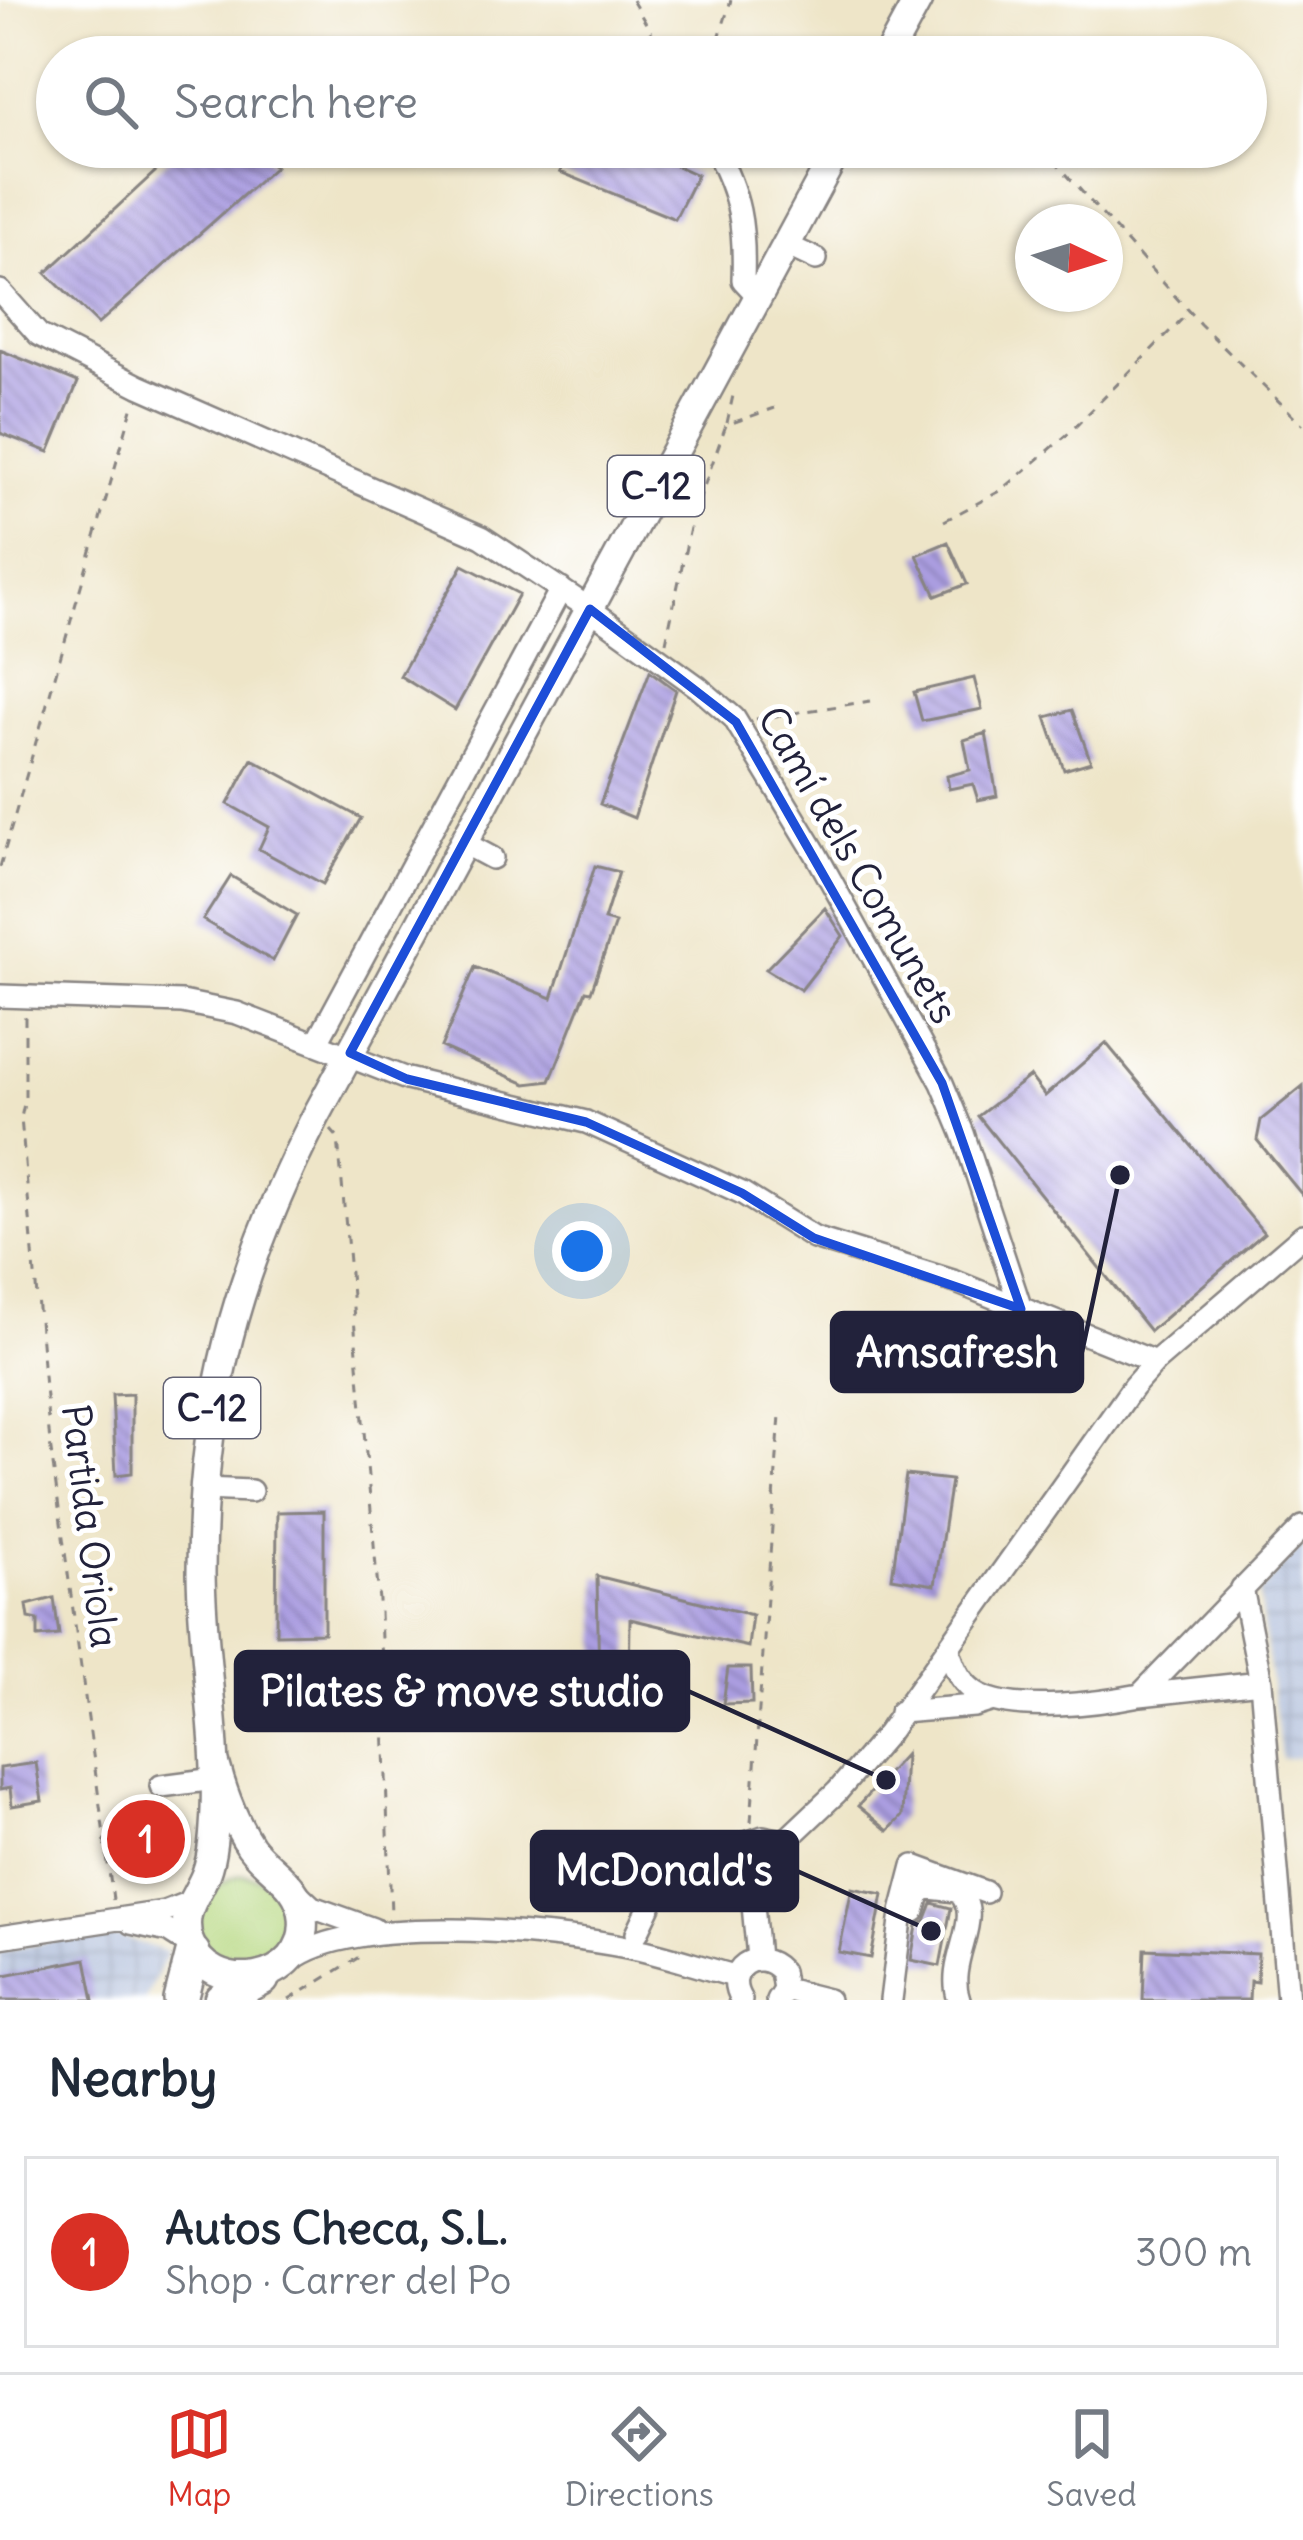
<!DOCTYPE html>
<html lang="en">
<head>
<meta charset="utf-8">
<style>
  body { margin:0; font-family:Delius,sans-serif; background:#f2f2f3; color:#1f2937 }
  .compass { position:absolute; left:1015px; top:204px; width:108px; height:108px; border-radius:50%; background:#fff; box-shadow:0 3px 9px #0004; rotate:94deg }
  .you { position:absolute; left:582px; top:1251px; width:42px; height:42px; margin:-30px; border:9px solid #fff; border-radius:50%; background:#1a73e8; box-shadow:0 0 0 18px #1a73e833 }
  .badge { display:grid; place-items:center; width:78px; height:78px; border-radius:50%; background:#d93025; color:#fff; font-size:39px; font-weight:700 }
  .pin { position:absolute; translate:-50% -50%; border:6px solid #fff; box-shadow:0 3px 12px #0006 }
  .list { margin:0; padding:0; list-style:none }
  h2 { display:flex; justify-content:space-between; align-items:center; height:156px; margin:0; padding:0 48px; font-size:51px }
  h2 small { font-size:39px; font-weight:400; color:#747a83 }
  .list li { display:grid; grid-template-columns:78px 1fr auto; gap:36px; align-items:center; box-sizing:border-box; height:192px; margin:0 24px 24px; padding:0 24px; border:3px solid #e0e1e3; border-radius:0px }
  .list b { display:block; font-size:45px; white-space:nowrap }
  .list p { margin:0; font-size:39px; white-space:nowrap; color:#747a83 }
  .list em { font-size:39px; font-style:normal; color:#747a83 }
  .icon { flex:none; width:66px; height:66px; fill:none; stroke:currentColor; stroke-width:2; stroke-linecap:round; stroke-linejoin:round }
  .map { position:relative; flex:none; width:1303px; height:2000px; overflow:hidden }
  .search { position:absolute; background:#fff; box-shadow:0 3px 9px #0004; left:36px; right:36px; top:36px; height:132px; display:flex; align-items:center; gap:30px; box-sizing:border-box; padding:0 42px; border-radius:66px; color:#747a83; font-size:45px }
  .sheet { height:372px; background:#fff }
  nav { display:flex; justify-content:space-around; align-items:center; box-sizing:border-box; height:168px; border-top:3px solid #e0e1e3; background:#fff; font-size:33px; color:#747a83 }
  nav a { display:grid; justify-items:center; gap:6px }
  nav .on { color:#d93025 }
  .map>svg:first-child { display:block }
  .industrial { fill:url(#industrial-grid) }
  .green { fill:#b5d77f; stroke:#6c7c5d; stroke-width:3 }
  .building { fill:url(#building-back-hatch) }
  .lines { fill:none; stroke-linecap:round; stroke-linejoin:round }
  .minor-casing { stroke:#888482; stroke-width:26 }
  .major-casing { stroke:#888482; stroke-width:32 }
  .highway-casing { stroke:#888482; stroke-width:38 }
  .path { stroke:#888482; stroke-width:3; stroke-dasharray:9 9; stroke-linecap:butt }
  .minor { stroke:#fff; stroke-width:21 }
  .major { stroke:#fff; stroke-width:27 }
  .highway { stroke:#fff; stroke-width:33 }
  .marked { fill:none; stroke:#1d4ed8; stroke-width:9; stroke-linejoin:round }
  .labels { text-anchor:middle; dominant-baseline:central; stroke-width:10; stroke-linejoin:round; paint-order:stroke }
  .shield { fill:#fff; stroke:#646476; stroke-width:3 }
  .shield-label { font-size:36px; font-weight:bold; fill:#22223b }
  .street-label { font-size:39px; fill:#22223b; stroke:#fff }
  .leader { fill:none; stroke:#22223b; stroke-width:4.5 }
  .callout-dot { fill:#22223b; stroke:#fff; stroke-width:4.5 }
  .callout { fill:#22223b; stroke:#22223b; stroke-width:4.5 }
  .callout-label { font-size:42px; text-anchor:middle; font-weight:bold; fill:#fff }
</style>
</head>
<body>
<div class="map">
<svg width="1303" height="2000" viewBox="0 0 1303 2000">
  <defs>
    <pattern id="industrial-grid" width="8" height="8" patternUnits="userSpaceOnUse" patternTransform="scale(3)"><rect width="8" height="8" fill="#b8c5de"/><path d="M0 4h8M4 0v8" fill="none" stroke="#9ea9bf"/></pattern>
    <pattern id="building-back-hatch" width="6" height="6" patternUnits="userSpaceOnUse" patternTransform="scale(3)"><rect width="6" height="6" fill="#ab9ee1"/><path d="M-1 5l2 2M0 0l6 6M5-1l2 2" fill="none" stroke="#8b80b8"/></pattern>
  </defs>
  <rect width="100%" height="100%" fill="#fff"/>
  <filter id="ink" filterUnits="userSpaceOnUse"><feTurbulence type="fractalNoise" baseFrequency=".00833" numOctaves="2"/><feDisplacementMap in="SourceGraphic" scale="24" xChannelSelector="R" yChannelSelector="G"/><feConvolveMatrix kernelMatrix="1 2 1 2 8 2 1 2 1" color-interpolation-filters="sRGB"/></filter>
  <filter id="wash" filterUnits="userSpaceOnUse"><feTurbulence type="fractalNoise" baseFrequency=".004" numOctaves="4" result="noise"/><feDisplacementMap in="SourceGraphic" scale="48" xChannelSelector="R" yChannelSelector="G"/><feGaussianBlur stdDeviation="2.7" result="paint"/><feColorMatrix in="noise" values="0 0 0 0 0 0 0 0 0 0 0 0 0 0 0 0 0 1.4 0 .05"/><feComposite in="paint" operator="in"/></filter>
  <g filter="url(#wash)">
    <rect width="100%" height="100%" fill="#eee5c8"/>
    <path class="industrial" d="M1303 1543V1757L1281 1759 1259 1594Z
      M77 1937H121L167 1952 145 2000H0V1951Z"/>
    <path class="green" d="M242 1875C286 1879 294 1907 287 1945L252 1971C241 1967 223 1965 215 1957 182 1928 203 1883 242 1875Z"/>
    <g id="blocks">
      <path class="building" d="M182 147H256L275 167 98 324 46 273Z
        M572 147H635L697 175 675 219 560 172Z
        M0 350 78 382 49 452 0 433Z
        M948 542 967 584 936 596 917 555Z
        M463 565 519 594 455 710 400 676Z
        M650 671 676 690 634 818 600 804Z
        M974 678 982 709 922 721 914 692Z
        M1072 710 1091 762 1064 770 1046 717Z
        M986 733 997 796 978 800 973 784 949 789 947 776 970 770 964 740Z
        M252 759 361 818 323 884 259 849 269 827 228 804Z
        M595 866 619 872 604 920 615 923 591 992 586 991 550 1081 526 1084 441 1047 475 967 552 998Z
        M231 876 297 915 273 961 203 920Z
        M825 908 843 936 801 990 766 969Z
        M1106 1043 1264 1233 1150 1331 978 1116 1030 1076 1045 1096Z
        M1303 1086V1196L1257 1140 1261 1120Z
        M132 1394V1473L116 1475 112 1395Z
        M906 1475 951 1480 935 1585 892 1578Z
        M324 1511V1633L276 1634 277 1512Z
        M597 1576 752 1615 748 1647 630 1619 629 1689 599 1687Z
        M54 1598 59 1635 38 1637V1620L29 1618 27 1605Z
        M728 1668H751L752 1703 723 1704Z
        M905 1754 902 1816 888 1831 858 1806Z
        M36 1763 42 1801 12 1806 10 1788 0 1790V1768Z
        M852 1888 883 1894 871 1958 839 1952Z
        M932 1903 951 1908 940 1966 911 1960 917 1926 925 1921Z
        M1145 1949 1258 1954 1257 1982 1250 1981 1249 2000H1143Z
        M86 1959 94 2000H0V1976Z"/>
    </g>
  </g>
  <g filter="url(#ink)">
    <use href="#blocks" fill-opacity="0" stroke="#888482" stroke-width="3"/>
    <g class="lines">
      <g class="minor-casing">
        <path id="minor" d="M714 147C740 195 745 225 743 280L758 296
          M786 245 816 259
          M0 291 39 335 139 386 482 537 590 609 698 687 734 718 815 852 942 1083 963 1133 1021 1309
          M464 843 492 858
          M0 996 182 1002 237 1013 407 1079 586 1122 742 1193 814 1238 956 1282 1155 1362
          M317 1042 561 589
          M204 1489 251 1491
          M1242 1588 1261 1682 1288 2000
          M949 1650C954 1669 962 1685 980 1695 1017 1714 1099 1703 1140 1695L1303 1527
          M1140 1695 1261 1682
          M900 1712 974 1706 993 1700
          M161 1786 215 1779
          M295 1891 312 1907 373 1929
          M914 1911 921 1887 957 1891C988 1916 944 1960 959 2000
          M131 1923 168 1931 190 1945
          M637 1933 661 1883 723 1851 763 1837 783 1841
          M0 1937 164 1912 187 1903 193 1895
          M758 1958 753 1905 755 1885 764 1861 837 1792 887 1734 1133 1387 1155 1362 1303 1235
          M290 1961C352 1912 551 1932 627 1947 664 1954 699 1967 735 1976
          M784 1989 828 2000
          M741 2000C722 1969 757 1945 781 1971L784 1989 777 2000
          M891 2000 902 1912 914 1866 985 1892"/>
      </g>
      <g class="major-casing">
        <path id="major" d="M887 57 918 0
          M215 1762C223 1793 233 1820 250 1846 268 1871 300 1883 303 1917 310 1985 208 2000 189 1940 180 1911 197 1897 206 1873 213 1854 214 1830 215 1810 218 1731 202 1652 201 1573 201 1400 237 1271 315 1118L839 147"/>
      </g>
      <g class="highway-casing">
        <path id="highway" d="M181 2000 193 1953
          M222 2000 262 1979"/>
      </g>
      <path class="path" d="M632 0 666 57
        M713 57 731 0
        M1042 147 1200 324 1303 425
        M727 423 734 391
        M944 521 1002 490 1068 434 1188 313
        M666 642 691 523 726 425 775 408
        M756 719 870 701
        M0 867 133 405
        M25 1016V1099L21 1118 50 1443 113 1900
        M331 1130 338 1138 380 1612 391 1914
        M751 1822 780 1415
        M289 2000 364 1954"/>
      <use href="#minor" class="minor"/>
      <use href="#major" class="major"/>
      <use href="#highway" class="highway"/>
    </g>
  </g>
  <path class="marked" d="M590 609 736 722 942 1083 1021 1309 814 1238 742 1193 586 1122 407 1079 350 1053Z"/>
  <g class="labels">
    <g class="shield">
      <rect x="608" y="456" width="96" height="60" rx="9"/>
      <rect x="164" y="1378" width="96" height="60" rx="9"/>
    </g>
    <g class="shield-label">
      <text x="656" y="486">C-12</text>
      <text x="212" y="1408">C-12</text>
    </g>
    <g class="street-label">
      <text transform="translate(858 865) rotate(60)">Camí dels Comunets</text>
      <text transform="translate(90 1526) rotate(83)">Partida Oriola</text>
    </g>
  </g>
  <path class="leader" d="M1120 1175L1082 1352M886 1780L688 1691M931 1931L797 1871"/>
  <g class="callout-dot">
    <circle cx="1120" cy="1175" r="12"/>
    <circle cx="886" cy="1780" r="12"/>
    <circle cx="931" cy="1931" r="12"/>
  </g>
  <g class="callout">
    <rect x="832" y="1313" width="250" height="78" rx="12"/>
    <rect x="236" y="1652" width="452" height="78" rx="12"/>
    <rect x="532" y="1832" width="265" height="78" rx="12"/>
  </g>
  <g class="callout-label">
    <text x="957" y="1367">Amsafresh</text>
    <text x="462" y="1706">Pilates &amp; move studio</text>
    <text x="664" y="1885">McDonald's</text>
  </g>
</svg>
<svg class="compass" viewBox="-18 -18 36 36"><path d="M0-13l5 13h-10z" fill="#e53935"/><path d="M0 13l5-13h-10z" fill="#747a83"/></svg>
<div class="you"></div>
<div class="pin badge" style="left:146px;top:1839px">1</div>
<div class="search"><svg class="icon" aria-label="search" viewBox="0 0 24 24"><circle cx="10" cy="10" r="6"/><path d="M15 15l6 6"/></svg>Search here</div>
</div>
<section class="sheet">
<h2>Nearby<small></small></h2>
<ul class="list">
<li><span class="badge">1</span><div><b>Autos Checa, S.L.</b><p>Shop · Carrer del Po</p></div><em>300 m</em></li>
</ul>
</section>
<nav>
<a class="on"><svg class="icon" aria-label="map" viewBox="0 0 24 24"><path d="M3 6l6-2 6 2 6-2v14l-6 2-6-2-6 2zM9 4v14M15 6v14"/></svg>Map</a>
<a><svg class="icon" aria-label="directions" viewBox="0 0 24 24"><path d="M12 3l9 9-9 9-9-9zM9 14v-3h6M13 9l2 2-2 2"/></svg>Directions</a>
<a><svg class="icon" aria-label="saved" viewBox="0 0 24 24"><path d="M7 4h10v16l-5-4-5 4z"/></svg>Saved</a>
</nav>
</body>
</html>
